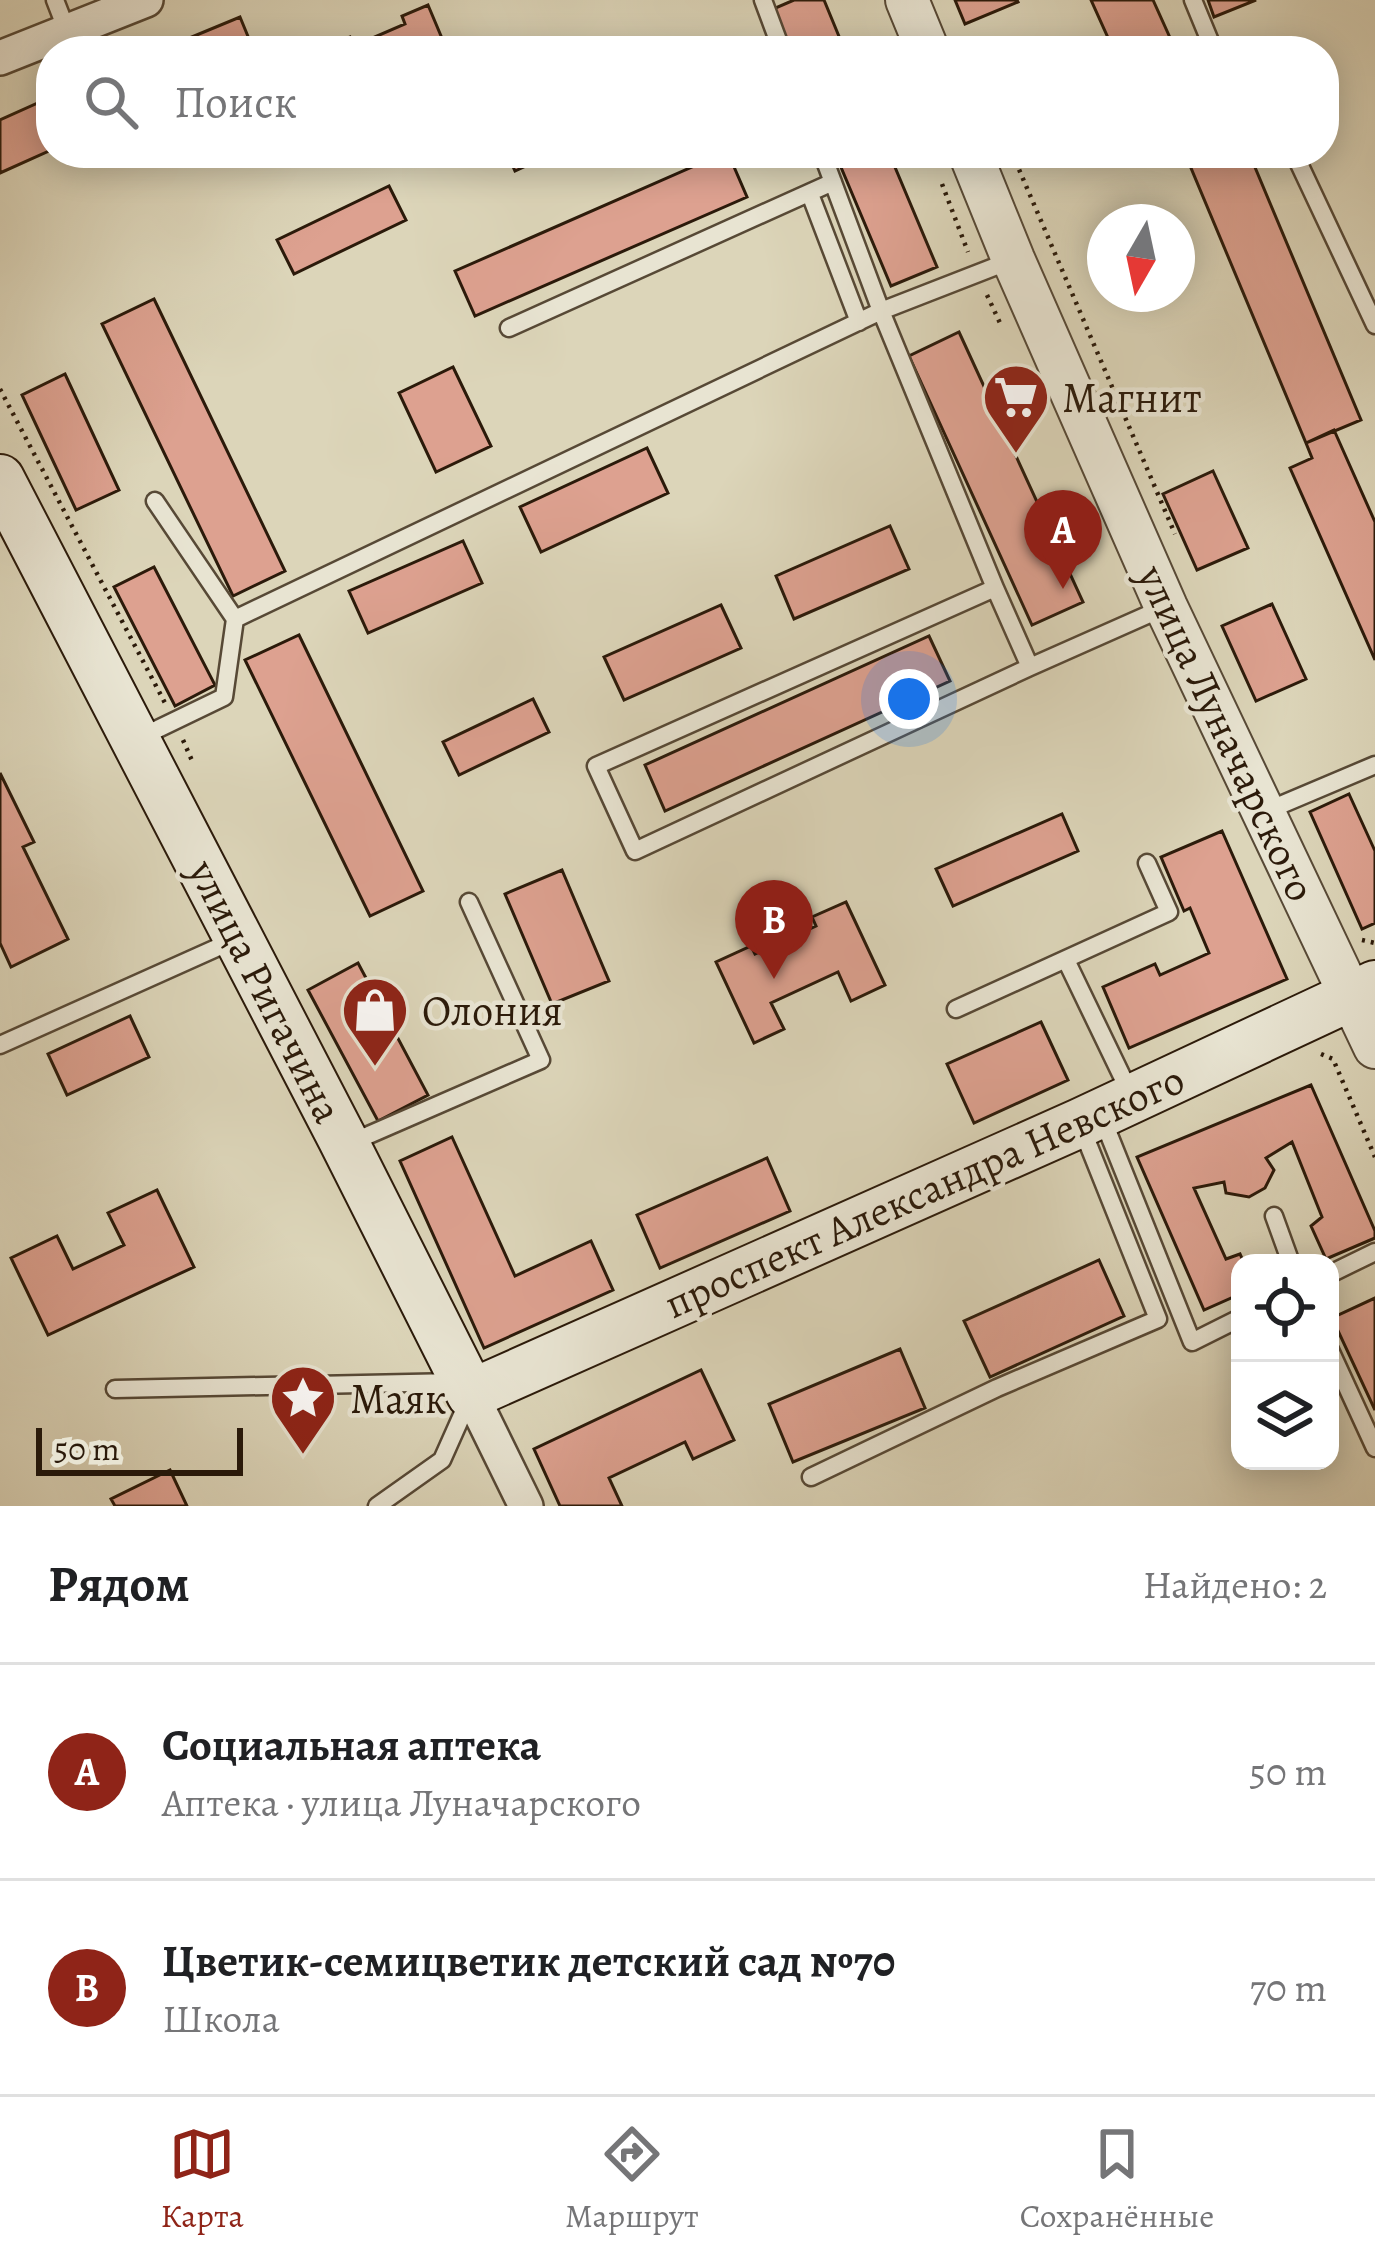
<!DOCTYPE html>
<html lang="ru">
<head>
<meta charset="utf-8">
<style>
  body { margin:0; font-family:Alegreya,serif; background:#f6f6f6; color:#202124 }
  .controls { position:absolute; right:36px; bottom:36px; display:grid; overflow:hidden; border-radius:24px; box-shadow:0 6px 30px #0003 }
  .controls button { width:108px; height:108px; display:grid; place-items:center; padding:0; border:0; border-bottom:3px solid #e0e0e0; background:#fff; color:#202124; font:60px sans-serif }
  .compass { position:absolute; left:1087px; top:204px; width:108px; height:108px; border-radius:50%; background:#fff; box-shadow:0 6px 30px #0003; rotate:189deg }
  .scale { position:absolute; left:36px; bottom:30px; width:207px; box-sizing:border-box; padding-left:12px; border:6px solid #2b1a0a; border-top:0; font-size:33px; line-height:42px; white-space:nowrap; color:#2b1a0a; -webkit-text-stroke:9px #e8e4d2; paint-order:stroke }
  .you { position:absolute; left:909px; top:699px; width:42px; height:42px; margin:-30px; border:9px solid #fff; border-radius:50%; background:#1a73e8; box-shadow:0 0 0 18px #1a73e833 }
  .badge { display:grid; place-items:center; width:78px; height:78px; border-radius:50%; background:#8f2418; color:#fff; font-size:39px; font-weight:700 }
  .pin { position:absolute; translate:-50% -99px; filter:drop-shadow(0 3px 6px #0008) }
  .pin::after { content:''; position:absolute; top:63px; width:42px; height:36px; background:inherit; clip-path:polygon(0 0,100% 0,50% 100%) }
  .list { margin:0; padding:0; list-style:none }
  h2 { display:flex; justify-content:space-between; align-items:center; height:156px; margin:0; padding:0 48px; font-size:51px }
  h2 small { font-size:39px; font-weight:400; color:#757577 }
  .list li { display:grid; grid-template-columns:78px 1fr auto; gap:36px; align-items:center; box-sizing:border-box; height:216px; padding:0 48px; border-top:3px solid #e0e0e0 }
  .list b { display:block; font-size:45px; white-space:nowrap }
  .list p { margin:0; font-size:39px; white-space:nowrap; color:#757577 }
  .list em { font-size:39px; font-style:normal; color:#757577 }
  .icon { flex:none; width:66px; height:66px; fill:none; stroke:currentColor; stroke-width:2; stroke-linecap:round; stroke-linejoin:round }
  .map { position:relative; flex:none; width:1375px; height:1506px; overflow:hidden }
  .search { position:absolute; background:#fff; box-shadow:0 6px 30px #0003; left:36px; right:36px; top:36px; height:132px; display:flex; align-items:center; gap:30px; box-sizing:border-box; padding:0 42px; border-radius:48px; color:#757577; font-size:45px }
  .sheet { height:588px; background:#fff }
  nav { display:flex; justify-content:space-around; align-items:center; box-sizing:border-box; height:168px; border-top:3px solid #e0e0e0; background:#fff; font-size:33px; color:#757577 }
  nav a { display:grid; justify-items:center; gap:6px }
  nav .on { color:#8f2418 }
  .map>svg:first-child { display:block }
  .building { fill:#dda190; stroke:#2b1a0a; stroke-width:3 }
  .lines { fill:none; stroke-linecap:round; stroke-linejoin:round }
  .service-casing { stroke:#574936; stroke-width:21 }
  .minor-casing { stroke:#574936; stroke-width:38 }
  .tertiary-casing { stroke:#574936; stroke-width:46 }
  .secondary-casing { stroke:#2b1a0a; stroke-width:52 }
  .path { stroke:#2b1a0a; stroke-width:4.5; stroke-dasharray:3 6; stroke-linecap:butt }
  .service { stroke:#e8e4d2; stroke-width:16 }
  .minor { stroke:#e8e4d2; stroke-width:33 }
  .tertiary { stroke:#e8e4d2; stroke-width:42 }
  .secondary { stroke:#e8e4d2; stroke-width:48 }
  .labels { text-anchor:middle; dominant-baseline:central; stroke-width:9; stroke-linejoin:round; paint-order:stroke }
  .poi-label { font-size:42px; fill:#2b1a0a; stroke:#e8e4d2; text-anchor:start }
  .street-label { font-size:42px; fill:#2b1a0a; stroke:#e8e4d2 }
</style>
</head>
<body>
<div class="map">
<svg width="1375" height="1506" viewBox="0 0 1375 1506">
  <rect width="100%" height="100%" fill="#dcd5b9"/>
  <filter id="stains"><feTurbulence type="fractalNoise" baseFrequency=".00167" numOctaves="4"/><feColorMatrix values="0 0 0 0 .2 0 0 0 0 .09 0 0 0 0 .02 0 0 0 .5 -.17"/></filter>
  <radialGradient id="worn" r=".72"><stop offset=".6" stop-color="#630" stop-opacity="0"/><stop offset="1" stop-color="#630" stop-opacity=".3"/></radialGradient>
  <path class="building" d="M794 0H824L845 51H791L773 9Z
    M955 0H1017L1018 2 965 24Z
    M1091 0H1153L1176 51H1114Z
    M1208 0H1256L1214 17Z
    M428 5 444 43 456 38 461 51H325L324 48 350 37 354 46 405 24 402 16Z
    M240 17 254 51H158Z
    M40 102 51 126V150L0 173V120Z
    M507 153H554L515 171Z
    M724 153H728L747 197 475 316 455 271Z
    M835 153H889L937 267 891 286Z
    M1194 153H1249L1361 420 1306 443 1186 156Z
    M389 186 406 220 294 274 277 240Z
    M154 299 285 571 233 596 102 324Z
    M959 332 1083 602 1032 625 909 356Z
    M453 367 491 446 436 472 399 393Z
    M65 374 119 490 76 510 22 395Z
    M1334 430 1375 522V660L1290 468 1312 458 1306 443Z
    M647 448 668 493 541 552 520 507Z
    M1213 471 1248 548 1197 570 1163 494Z
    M890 526 909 569 794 619 776 576Z
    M463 541 482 583 368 633 349 591Z
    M154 567 215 685 175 706 114 587Z
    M1272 604 1306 679 1256 701 1222 626Z
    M721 605 741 648 624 700 604 657Z
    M299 635 423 891 370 916 245 660Z
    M929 636 950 681 665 811 645 765Z
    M533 699 549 732 459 775 443 742Z
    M0 773 34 842 23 847 68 939 11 967 0 943Z
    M1349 794 1375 851V923L1362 929 1310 812Z
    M1062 814 1078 851 953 906 936 869Z
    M1222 831 1287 979 1129 1048 1103 987 1155 964 1160 975 1209 953 1190 908 1184 911 1161 857Z
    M562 870 609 981 552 1004 505 894Z
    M846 902 885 985 851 1001 838 972 771 1003 784 1029 754 1043 716 962 751 946 755 954 816 926 812 917Z
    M358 963 428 1095 378 1121 308 990Z
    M130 1016 149 1057 67 1095 48 1054Z
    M1041 1022 1068 1080 974 1123 947 1064Z
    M1311 1085 1375 1231V1238L1326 1259 1311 1226 1322 1217 1292 1142 1266 1158 1274 1170 1265 1188 1249 1197 1226 1193 1224 1182 1194 1188 1226 1259 1240 1254 1244 1263H1240V1294L1204 1310 1137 1157Z
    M452 1137 515 1276 591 1241 613 1290 484 1348 400 1161Z
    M767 1158 790 1211 660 1268 637 1215Z
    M157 1190 194 1267 48 1335 11 1258 57 1236 73 1269 124 1245 108 1213Z
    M1099 1260 1124 1316 990 1377 964 1321Z
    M1375 1298V1410L1332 1318Z
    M900 1349 925 1408 793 1462 769 1404Z
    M701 1370 734 1440 693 1459 685 1442 609 1478 622 1506H560L534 1449Z
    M170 1470 187 1506H115L111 1499Z"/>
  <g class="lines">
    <g class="service-casing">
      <path id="service" d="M55 0 67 31
        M763 0 782 51
        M1193 0 1214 51
        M822 153 881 311 995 588
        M1294 153 1375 325
        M810 194 859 322
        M509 328 833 182
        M155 501 235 619
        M1030 667 995 588 596 766 635 851 1030 667 1163 608
        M139 738 224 697 235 619 881 311 1012 260
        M1264 812 1375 765
        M1066 960 1132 1097
        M956 1009 1169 912 1147 863
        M0 1045 232 941
        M1103 1120 1192 1342 1240 1318
        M349 1138 364 1137 541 1060 469 902
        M1274 1216 1291 1263
        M1330 1274 1375 1252
        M1330 1350 1375 1448
        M115 1389 457 1382
        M811 1477 997 1388 1158 1319 1082 1129
        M377 1506 442 1460 471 1395"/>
    </g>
    <g class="minor-casing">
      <path id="minor" d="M0 58 146 0
        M471 1394 526 1506"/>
    </g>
    <g class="tertiary-casing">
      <path id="tertiary" d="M907 0 928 51
        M970 153 1013 259 1166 607 1375 1047"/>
    </g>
    <g class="secondary-casing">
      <path id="secondary" d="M0 479 342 1138 471 1394 1080 1123 1375 985"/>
    </g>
    <path class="path" d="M963 38 968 51
      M930 153 936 168
      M1012 153 1175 534
      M942 184 968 252
      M987 295 1000 323
      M0 389 165 703
      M183 740 193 763
      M1362 940 1375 943
      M1321 1054 1333 1059 1375 1157"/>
    <use href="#service" class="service"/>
    <use href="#minor" class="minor"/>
    <use href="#tertiary" class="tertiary"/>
    <use href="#secondary" class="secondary"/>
  </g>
  <defs>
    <g id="supermarket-pin" transform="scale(3.45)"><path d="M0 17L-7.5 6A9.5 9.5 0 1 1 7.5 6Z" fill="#8f2418" stroke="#e8e4d2"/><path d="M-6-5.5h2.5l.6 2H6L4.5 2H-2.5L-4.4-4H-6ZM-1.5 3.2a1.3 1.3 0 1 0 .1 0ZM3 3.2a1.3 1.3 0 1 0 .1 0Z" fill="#fff"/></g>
    <g id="shop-pin" transform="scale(3.45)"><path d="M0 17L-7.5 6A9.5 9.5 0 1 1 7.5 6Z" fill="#8f2418" stroke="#e8e4d2"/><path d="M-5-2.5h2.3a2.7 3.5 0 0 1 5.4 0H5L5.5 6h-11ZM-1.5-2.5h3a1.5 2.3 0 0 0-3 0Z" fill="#fff"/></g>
    <g id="sight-pin" transform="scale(3.45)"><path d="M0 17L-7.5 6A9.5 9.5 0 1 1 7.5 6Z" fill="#8f2418" stroke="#e8e4d2"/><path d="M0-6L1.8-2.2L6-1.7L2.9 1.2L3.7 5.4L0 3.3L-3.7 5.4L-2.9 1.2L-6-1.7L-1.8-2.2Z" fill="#fff"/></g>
  </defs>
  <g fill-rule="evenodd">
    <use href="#supermarket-pin" x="1016" y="397"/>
    <use href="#shop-pin" x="375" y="1010"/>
    <use href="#sight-pin" x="303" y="1398"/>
  </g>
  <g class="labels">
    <g class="poi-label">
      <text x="1062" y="397">Магнит</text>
      <text x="422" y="1010">Олония</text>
      <text x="350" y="1398">Маяк</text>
    </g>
    <g class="street-label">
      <text transform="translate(1227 733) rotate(65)">улица Луначарского</text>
      <text transform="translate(266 991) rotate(63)">улица Ригачина</text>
      <text transform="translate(924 1191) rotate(-24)">проспект Александра Невского</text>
    </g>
  </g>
  <rect width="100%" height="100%" filter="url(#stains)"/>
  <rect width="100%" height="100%" fill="url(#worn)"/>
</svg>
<div class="controls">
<button><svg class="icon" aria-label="locate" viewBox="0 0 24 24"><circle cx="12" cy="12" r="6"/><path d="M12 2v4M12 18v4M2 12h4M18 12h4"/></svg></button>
<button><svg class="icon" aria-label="layers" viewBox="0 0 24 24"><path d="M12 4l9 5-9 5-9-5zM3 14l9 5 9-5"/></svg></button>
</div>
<svg class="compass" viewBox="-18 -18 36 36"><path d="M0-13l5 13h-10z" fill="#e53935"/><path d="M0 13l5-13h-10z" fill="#757577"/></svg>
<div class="scale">50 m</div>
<div class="you"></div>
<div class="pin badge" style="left:1063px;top:589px">A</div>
<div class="pin badge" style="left:774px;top:979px">B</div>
<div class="search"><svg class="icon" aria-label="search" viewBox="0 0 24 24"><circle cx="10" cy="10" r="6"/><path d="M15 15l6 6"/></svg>Поиск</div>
</div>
<section class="sheet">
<h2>Рядом<small>Найдено: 2</small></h2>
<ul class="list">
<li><span class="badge">A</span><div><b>Социальная аптека</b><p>Аптека · улица Луначарского</p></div><em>50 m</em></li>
<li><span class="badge">B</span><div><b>Цветик-семицветик детский сад №70</b><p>Школа</p></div><em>70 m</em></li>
</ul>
</section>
<nav>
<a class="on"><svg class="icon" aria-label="map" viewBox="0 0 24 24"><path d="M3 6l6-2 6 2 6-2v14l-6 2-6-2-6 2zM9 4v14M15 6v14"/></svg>Карта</a>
<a><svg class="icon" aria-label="directions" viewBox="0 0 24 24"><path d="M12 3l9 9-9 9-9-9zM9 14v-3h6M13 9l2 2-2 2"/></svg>Маршрут</a>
<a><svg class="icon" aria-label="saved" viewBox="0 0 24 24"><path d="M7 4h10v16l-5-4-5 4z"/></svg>Сохранённые</a>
</nav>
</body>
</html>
